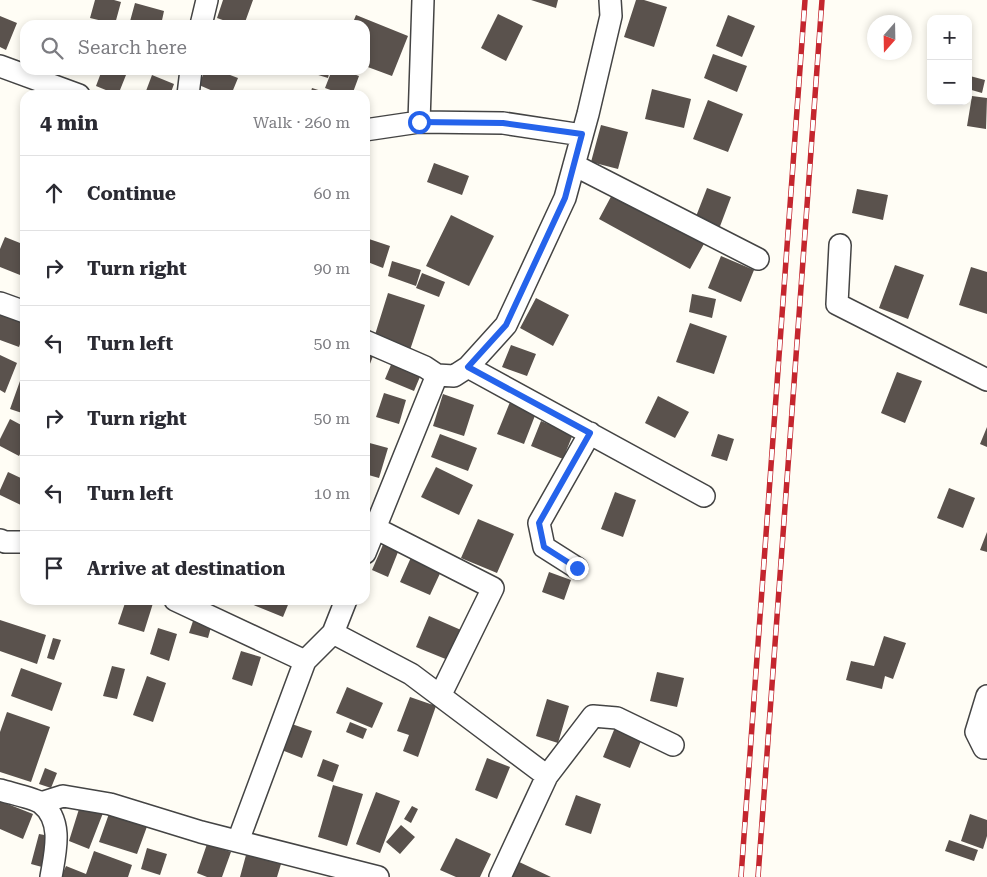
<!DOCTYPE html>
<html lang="en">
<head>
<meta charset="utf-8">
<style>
  body { margin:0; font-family:"Roboto Serif",serif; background:#f2f2f3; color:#2b2b33 }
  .controls { position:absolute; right:15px; top:15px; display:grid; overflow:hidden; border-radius:10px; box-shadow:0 2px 8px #0003 }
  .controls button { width:45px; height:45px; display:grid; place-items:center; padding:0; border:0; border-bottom:1px solid #e1e1e2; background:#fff; color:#2b2b33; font:25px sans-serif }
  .compass { position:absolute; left:867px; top:15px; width:45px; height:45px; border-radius:50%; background:#fff; box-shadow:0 2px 8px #0003; rotate:200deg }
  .stop { position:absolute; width:15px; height:15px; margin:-11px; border:4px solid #2563eb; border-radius:50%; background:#fff }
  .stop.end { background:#2563eb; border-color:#fff; box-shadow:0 1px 5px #0008 }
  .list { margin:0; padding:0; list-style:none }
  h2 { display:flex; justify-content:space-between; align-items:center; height:65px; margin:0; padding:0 20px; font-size:21px }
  h2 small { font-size:16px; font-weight:400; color:#7c7c81 }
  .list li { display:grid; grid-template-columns:32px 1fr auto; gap:15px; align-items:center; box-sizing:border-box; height:75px; padding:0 20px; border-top:1px solid #e1e1e2 }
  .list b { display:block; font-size:19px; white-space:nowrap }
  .list em { font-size:16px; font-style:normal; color:#7c7c81 }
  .icon { flex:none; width:28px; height:28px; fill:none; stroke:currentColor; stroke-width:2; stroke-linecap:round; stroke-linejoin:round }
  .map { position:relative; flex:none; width:987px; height:877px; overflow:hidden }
  .search { position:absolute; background:#fff; box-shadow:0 2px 8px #0003; left:20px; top:20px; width:350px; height:55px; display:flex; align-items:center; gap:12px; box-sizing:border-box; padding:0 18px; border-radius:15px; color:#7c7c81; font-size:19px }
  .panel { position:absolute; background:#fff; box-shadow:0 2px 8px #0003; left:20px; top:90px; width:350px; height:515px; border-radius:15px }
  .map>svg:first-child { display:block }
  .building { fill:#5a524d }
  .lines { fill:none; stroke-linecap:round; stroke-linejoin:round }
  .street-casing { stroke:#444; stroke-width:24 }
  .street { stroke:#fff; stroke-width:21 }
  .rail-casing { stroke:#c4262e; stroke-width:5.5 }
  .rail { stroke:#fff; stroke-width:4; stroke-dasharray:11; stroke-linecap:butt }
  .route { stroke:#2563eb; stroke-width:6 }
</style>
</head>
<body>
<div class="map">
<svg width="987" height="877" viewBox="0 0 987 877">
  <rect width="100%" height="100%" fill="#fffdf5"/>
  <path class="building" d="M95 0H114L121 2 115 24 90 18Z
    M223 0H253L244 25H237L217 18Z
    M531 0H558L556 8Z
    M636 0H644L667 7 654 47 624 37Z
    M135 3 164 11 161 25H129Z
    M498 14 523 26 506 61 481 48Z
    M356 15 408 36 392 76 365 66V25H352Z
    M728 15 755 26 742 57 716 46Z
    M0 16 17 23 6 50 0 47Z
    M713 54 747 66 737 92 704 78Z
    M102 70H128L118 95 96 86Z
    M205 70H217L238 78 231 95H222L199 85Z
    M316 70H330L328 78 315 74Z
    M332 70H343L359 76 352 95H344L325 88Z
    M152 75 174 84 170 95H156L146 91Z
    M970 76 985 80 982 93 968 89Z
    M312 88 334 95H310Z
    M652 89 691 99 684 128 645 119Z
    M972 96 987 98 986 129 967 126Z
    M708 100 743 114 728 152 693 139Z
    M601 125 628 132 618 169 591 162Z
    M434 163 469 176 462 195 427 182Z
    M707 188 731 197 719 229 695 219Z
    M857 189 888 195 883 220 852 213Z
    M614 191 705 242 690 269 599 219Z
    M451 215 494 236 469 286 426 266Z
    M5 237 25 245V277L0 267V249Z
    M366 238 390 246 383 268 365 261Z
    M721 256 754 270 741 302 708 288Z
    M392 261 421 270 416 286 388 276Z
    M895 265 924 275 908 319 879 308Z
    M971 267 987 272V314L959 305Z
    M422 273 445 282 439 297 416 288Z
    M388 293 425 305 410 350 374 338Z
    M692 294 716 299 712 318 689 312Z
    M536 298 569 315 553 346 520 328Z
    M2 311 25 319V329L19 347 0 340V315Z
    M690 323 727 336 714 374 676 362Z
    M511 345 536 354 527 376 502 367Z
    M365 353 373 356 365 377Z
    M0 355 17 363 5 393 0 390Z
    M393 360 422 372 414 391 385 379Z
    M897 372 922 381 905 423 881 413Z
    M20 381 25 383V414L10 409Z
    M384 393 406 400 399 424 376 417Z
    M443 394 474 405 464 436 433 426Z
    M658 396 689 412 675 438 645 423Z
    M510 402 536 413 524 444 497 434Z
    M10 419 25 427V444L19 456 0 446V439Z
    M541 421 573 434 563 459 531 446Z
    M987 427V447L980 444Z
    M440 434 477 448 468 471 431 457Z
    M718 434 734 439 727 461 711 456Z
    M366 442 388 448 379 478 365 474Z
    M436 467 473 485 459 515 421 497Z
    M8 472 25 480V507L0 495V490Z
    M949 488 975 498 963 528 937 518Z
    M615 492 636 500 623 537 601 529Z
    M478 519 514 534 497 573 461 558Z
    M987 532V552L980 550Z
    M385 540 400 547 388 577 372 570Z
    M413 553 443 567 430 595 400 582Z
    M549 572 571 580 564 600 542 592Z
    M126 600H154L144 632 118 624Z
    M252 600H290L283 617 251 604Z
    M195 615 213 620 208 638 189 633Z
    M429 616 461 630 448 660 416 647Z
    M0 620 46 635 37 664 0 651Z
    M158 628 177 634 169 661 150 654Z
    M884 636 906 643 893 679 885 676 882 689 846 680 851 661 874 666Z
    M53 638 61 640 54 660 47 658Z
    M241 651 261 657 252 686 232 679Z
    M112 666 125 669 117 699 103 696Z
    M21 668 62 683 52 711 11 696Z
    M657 672 684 678 677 707 650 701Z
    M147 676 166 683 153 722 133 715Z
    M347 687 383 703 372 728 336 713Z
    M410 697 436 706 418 757 403 751 409 735 397 731Z
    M547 699 569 706 558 743 536 736Z
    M7 712 50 727 31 782 0 772V732Z
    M350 722 367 729 363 739 346 732Z
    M289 723 312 731 302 758 279 749Z
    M616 725 643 736 630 768 603 757Z
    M487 758 510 767 497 799 475 790Z
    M323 759 339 765 333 782 317 776Z
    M45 768 57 773 51 788 39 784Z
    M333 785 363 794 347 846 318 837Z
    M376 792 400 801 380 853 356 844Z
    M576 795 601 804 591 834 565 825Z
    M0 801 33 814 23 839 0 829Z
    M412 806 418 809 411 823 404 819Z
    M111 808 149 821 137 854 99 842Z
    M79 809 103 813 89 849 69 841Z
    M970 814 987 820V836L983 849 961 841Z
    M401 825 415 837 400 854 386 842Z
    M39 834 50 836 42 867 31 864Z
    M456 838 491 854 480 877H456L440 870Z
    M949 840 978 850 974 861 945 851Z
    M207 844 231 852 222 877H207L197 873Z
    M147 848 167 854 160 875 141 869Z
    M94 851 132 865 128 877H61L66 866 86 874Z
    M246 855 281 864 277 877H240Z
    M515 860 551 877H509Z"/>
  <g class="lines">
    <g class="street-casing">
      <path id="street" d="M201 25 207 0
        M0 66 79 95
        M188 95 191 70
        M419 122 423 0
        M365 130 419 122 503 123 582 135
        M574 165 758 259
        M840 245 837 304 987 380
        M0 303 25 312
        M365 341 425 367 437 375 454 376 468 367 506 325 565 198 588 114 611 16 610 0
        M468 367 704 496
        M375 528 493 588 440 696
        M0 540 5 542H25
        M365 553 437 375
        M577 568 544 547 539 523 590 433
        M175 600 305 661
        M333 633 346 600
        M987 696 976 732 984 748H987
        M547 776 593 716 617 718 673 745
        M0 790C9 793 34 798 41 803 64 821 55 853 51 877
        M41 803 63 796 110 804 201 832 378 877
        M238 841 305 661 333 633 411 674 547 776 500 877"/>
    </g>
    <use href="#street" class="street"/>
    <g class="rail-casing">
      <path id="rail" d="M741 877 805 0
        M758 877 822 0"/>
    </g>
    <use href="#rail" class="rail"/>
  </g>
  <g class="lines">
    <path class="route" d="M419 122 503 123 582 134 565 198 506 325 468 367 590 433 539 523 544 547 577 568"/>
  </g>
</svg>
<div class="controls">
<button>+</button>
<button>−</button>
</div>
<svg class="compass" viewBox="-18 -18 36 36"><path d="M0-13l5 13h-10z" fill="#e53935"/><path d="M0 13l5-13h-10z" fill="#7c7c81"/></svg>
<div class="stop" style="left:419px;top:122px"></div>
<div class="stop end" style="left:577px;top:568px"></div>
<div class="search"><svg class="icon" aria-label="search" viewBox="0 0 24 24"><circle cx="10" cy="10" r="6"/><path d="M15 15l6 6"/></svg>Search here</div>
<section class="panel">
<h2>4 min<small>Walk · 260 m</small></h2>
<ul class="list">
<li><svg class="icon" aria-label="ahead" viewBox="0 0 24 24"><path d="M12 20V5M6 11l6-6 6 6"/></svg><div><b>Continue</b></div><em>60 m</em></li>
<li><svg class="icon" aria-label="right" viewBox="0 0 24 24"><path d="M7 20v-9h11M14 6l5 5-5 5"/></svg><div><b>Turn right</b></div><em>90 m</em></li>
<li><svg class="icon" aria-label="left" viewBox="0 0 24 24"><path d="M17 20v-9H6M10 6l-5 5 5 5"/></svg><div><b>Turn left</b></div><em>50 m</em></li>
<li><svg class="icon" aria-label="right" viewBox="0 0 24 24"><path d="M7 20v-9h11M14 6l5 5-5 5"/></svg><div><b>Turn right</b></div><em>50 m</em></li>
<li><svg class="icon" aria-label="left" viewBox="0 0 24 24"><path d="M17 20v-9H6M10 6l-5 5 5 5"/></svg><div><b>Turn left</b></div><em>10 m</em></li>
<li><svg class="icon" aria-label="arrive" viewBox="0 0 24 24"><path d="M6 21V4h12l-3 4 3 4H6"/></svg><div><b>Arrive at destination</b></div></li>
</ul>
</section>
</div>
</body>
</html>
